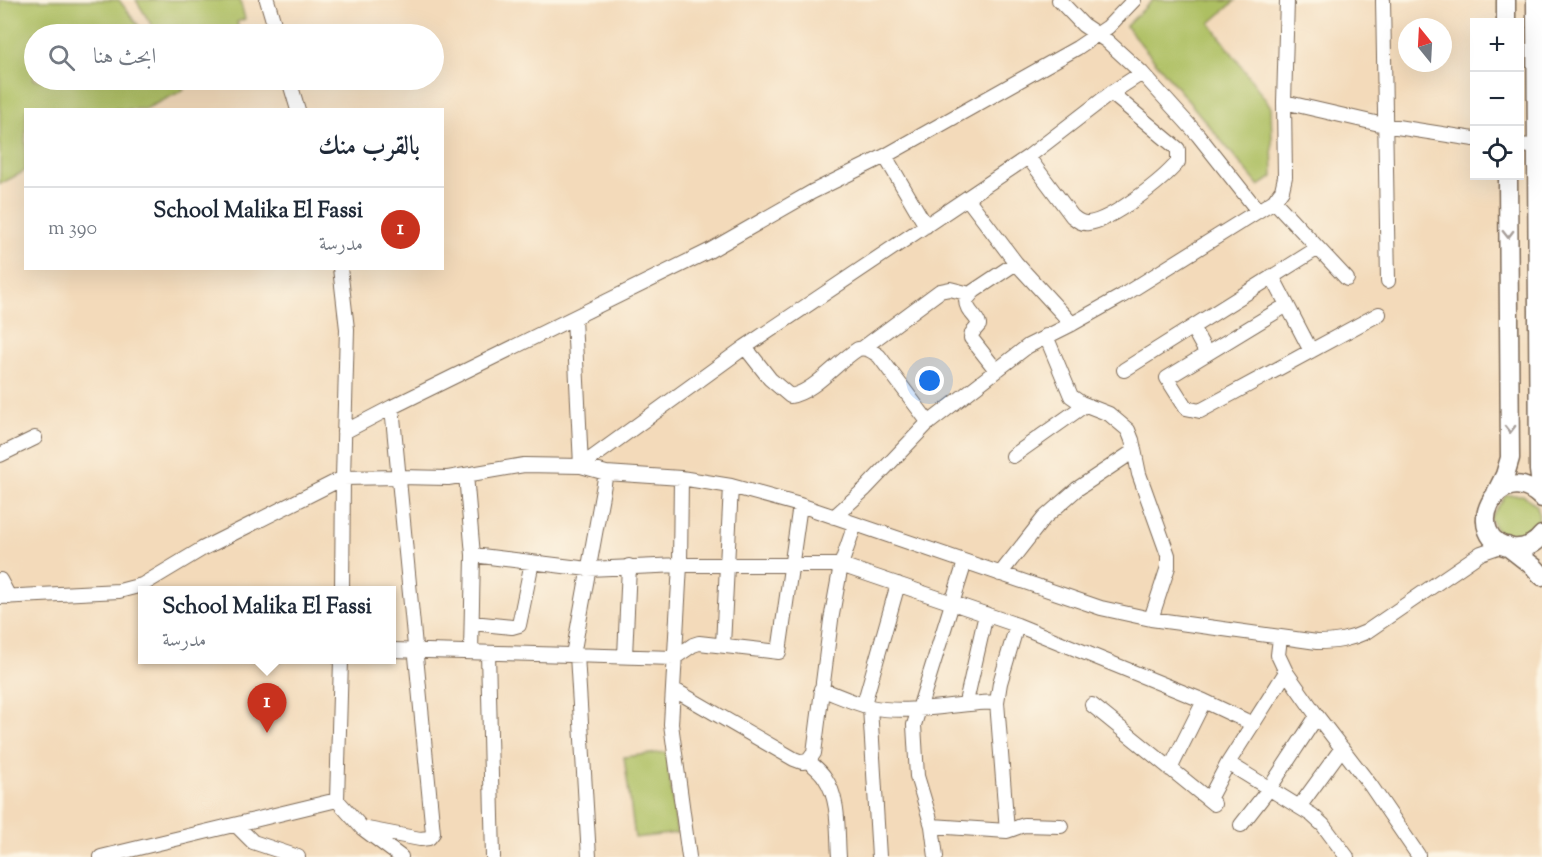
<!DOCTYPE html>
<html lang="ar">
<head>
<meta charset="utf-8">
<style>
  body { margin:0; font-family:"Sorts Mill Goudy",Amiri,serif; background:#f2f2f3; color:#1f2937; direction:rtl }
  .controls { position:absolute; right:18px; top:18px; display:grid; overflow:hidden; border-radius:0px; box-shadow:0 6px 24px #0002 }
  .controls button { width:54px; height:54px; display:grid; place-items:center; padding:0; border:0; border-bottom:2px solid #e0e1e3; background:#fff; color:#1f2937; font:30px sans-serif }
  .compass { position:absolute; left:1398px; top:18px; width:54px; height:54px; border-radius:50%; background:#fff; box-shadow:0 6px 24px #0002; rotate:342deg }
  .you { position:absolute; left:930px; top:381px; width:21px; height:21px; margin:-15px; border:4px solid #fff; border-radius:50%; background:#1a73e8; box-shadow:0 0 0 9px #1a73e833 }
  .badge { display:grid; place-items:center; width:39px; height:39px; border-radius:50%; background:#c8321e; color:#fff; font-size:20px; font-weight:700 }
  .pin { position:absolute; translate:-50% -50px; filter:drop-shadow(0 2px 3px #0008) }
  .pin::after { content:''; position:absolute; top:32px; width:21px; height:18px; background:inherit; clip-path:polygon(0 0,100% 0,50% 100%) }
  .popup { position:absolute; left:138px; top:586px; width:258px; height:78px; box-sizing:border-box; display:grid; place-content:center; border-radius:0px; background:#fff; filter:drop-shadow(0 2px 4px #0005); font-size:20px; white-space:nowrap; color:#747a83 }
  .popup b { font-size:22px; color:#1f2937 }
  .popup::after { content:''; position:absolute; left:50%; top:100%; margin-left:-12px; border:12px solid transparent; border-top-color:#fff }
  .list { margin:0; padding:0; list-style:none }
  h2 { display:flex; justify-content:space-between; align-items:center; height:78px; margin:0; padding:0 24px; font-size:26px }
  h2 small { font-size:20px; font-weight:400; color:#747a83 }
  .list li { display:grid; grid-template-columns:39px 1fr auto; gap:18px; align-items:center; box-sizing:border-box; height:84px; padding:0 24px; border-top:2px solid #e0e1e3 }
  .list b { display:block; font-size:22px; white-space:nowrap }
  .list p { margin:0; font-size:20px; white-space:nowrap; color:#747a83 }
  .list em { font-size:20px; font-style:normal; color:#747a83 }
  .icon { flex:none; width:33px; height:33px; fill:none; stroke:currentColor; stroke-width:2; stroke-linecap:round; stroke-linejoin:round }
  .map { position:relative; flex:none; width:1542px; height:857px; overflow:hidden; direction:ltr }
  .search { position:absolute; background:#fff; box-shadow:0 6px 24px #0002; left:24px; top:24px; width:420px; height:66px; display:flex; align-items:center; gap:15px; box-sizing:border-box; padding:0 21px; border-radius:33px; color:#747a83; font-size:22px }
  .panel { position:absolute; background:#fff; box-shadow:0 6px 24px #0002; left:24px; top:108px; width:420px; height:162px; border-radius:0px; direction:rtl }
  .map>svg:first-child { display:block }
  .green { fill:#adbf62; stroke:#747440; stroke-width:1.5 }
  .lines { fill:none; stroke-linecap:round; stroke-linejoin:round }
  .minor-casing { stroke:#7b6855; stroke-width:16 }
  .major-casing { stroke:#7b6855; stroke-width:21 }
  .minor { stroke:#fff; stroke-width:14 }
  .major { stroke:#fff; stroke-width:18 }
  .oneway { stroke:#a79f9a }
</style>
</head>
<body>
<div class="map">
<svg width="1542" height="857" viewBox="0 0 1542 857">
  <rect width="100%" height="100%" fill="#fcf5e5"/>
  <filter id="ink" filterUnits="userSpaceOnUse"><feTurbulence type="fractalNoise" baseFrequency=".0167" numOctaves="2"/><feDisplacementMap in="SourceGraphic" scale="12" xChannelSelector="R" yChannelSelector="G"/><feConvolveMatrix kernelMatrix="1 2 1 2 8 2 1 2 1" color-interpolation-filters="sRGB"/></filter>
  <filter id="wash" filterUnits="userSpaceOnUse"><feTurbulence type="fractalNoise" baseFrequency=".008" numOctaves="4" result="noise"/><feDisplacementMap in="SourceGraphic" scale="24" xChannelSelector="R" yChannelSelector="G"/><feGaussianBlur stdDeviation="1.35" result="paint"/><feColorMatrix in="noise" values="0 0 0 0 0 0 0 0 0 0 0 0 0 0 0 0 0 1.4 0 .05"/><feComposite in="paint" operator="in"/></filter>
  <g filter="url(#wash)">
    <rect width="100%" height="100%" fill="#f3daba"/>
    <path class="green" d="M0 0H119L145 34H34V80H178L184 90 145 109 26 110 25 171 0 184Z
      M136 0H240L245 19 237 22 240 34H146L154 29Z
      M1153 0 1235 1 1210 23 1271 107 1273 177 1259 186 1126 26Z
      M1506 495H1523L1537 506C1542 522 1536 530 1524 540L1501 538 1490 518Z
      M666 752 677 833 635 838 624 757Z"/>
  </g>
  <g filter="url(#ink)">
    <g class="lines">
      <g class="minor-casing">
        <path id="minor" d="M267 0 277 34
          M1059 0 1083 25 1107 41 1142 73 1198 135 1258 211
          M1383 0 1388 281
          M289 80 298 110
          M1284 102 1384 125 1474 139
          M1520 145 1542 147
          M885 156 926 226
          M1028 157 1072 216C1077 220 1081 224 1088 223 1111 221 1163 180 1178 162V149L1111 93
          M967 198 1016 263 1072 324
          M1274 201 1347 279
          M340 268 347 329 343 478 342 590
          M1272 276 1311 351
          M1287 305 1167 378 1186 408 1200 411 1379 314
          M574 318 581 466
          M1192 327 1207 354
          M1046 336 1071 396 1081 403 1109 414 1128 430 1132 440 1139 474 1168 555V567L1151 619
          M745 347 770 379 790 396C813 393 837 362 858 349 867 347 872 351 879 356L929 423
          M863 348 940 291 950 289 970 294
          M996 370 971 338 972 333 979 325C977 315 966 312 966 300L974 291 1016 263
          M1124 370 1318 248
          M344 432 392 407 709 251 812 192 885 156 1077 48 1108 27 1134 0
          M0 455 35 438
          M1013 456 1085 405
          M581 466 745 347 1028 157 1111 93 1142 73
          M466 475 473 555 471 652
          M681 478 680 565 671 724 689 857
          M834 517 865 489 926 425 1028 346 1072 324 1122 296 1274 201 1282 190 1285 177 1284 102 1287 0
          M473 555 588 569 680 565H841L1017 625 1204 701 1253 724
          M1000 574 1044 518 1077 489 1134 451
          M0 580 9 597
          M0 597 119 591 142 585 202 549 343 478 399 477 448 478 524 465 581 466 606 473 681 478 731 486 800 505 1101 608 1151 619 1317 642C1335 642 1349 640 1366 632L1481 553 1504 545
          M472 623 512 627 519 625 532 562
          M1280 638 1278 655 1286 672 1317 716 1371 786 1418 855
          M723 645 731 486
          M392 650 674 658 693 645 699 643 779 652 800 505
          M488 653 493 857
          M573 655 606 473
          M577 655 589 857
          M625 656 629 566
          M341 660 337 800 362 828 401 857
          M673 689 794 759 802 762 808 761 814 753 831 620 841 565 855 524
          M821 689C837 695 854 703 870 707 912 715 955 703 997 702
          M966 702 986 614
          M864 704 898 584
          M1092 705 1214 804
          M870 707 879 857
          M808 761C814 766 821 771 825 778 840 800 837 831 839 857
          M1228 763 1312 815 1323 825 1347 857
          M1170 769 1204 701
          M1209 799 1228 763 1286 672
          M1299 807 1342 748
          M236 825 253 842 298 857
          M1241 825 1269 789 1317 716
          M932 826 1007 831 1024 825 1061 826
          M362 828 420 839 429 838 433 833 392 407
          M1007 831 997 702 1000 683 1017 625
          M101 857 337 800
          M936 857 932 826 917 776 914 725 965 562"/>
      </g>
      <g class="major-casing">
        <path id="major" d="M1506 0V22
          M1536 0 1539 470 1542 493
          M1496 493 1505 475 1510 458 1508 176
          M1542 498C1497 453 1458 541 1513 548 1525 549 1535 544 1542 535
          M1507 546 1534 567 1542 576"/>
      </g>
      <use href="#minor" class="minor"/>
      <use href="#major" class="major"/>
    </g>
    <defs><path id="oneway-chevron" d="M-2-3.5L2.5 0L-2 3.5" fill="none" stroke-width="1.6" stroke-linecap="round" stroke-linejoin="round" transform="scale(1.5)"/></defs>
    <g class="oneway">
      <use href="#oneway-chevron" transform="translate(1508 234) rotate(89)"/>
      <use href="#oneway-chevron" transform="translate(1510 429) rotate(89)"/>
    </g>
  </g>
</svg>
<div class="controls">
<button>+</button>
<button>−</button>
<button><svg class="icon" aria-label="locate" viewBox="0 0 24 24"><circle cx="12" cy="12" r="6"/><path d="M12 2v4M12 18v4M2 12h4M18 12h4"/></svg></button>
</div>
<svg class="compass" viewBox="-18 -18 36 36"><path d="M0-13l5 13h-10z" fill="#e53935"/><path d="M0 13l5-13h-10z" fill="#747a83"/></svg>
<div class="you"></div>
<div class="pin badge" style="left:267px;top:733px">1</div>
<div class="popup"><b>School Malika El Fassi</b>مدرسة</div>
<div class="search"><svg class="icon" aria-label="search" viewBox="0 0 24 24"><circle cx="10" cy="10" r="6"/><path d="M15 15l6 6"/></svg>ابحث هنا</div>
<section class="panel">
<h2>بالقرب منك<small></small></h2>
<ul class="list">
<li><span class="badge">1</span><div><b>School Malika El Fassi</b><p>مدرسة</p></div><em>390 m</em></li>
</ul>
</section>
</div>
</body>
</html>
